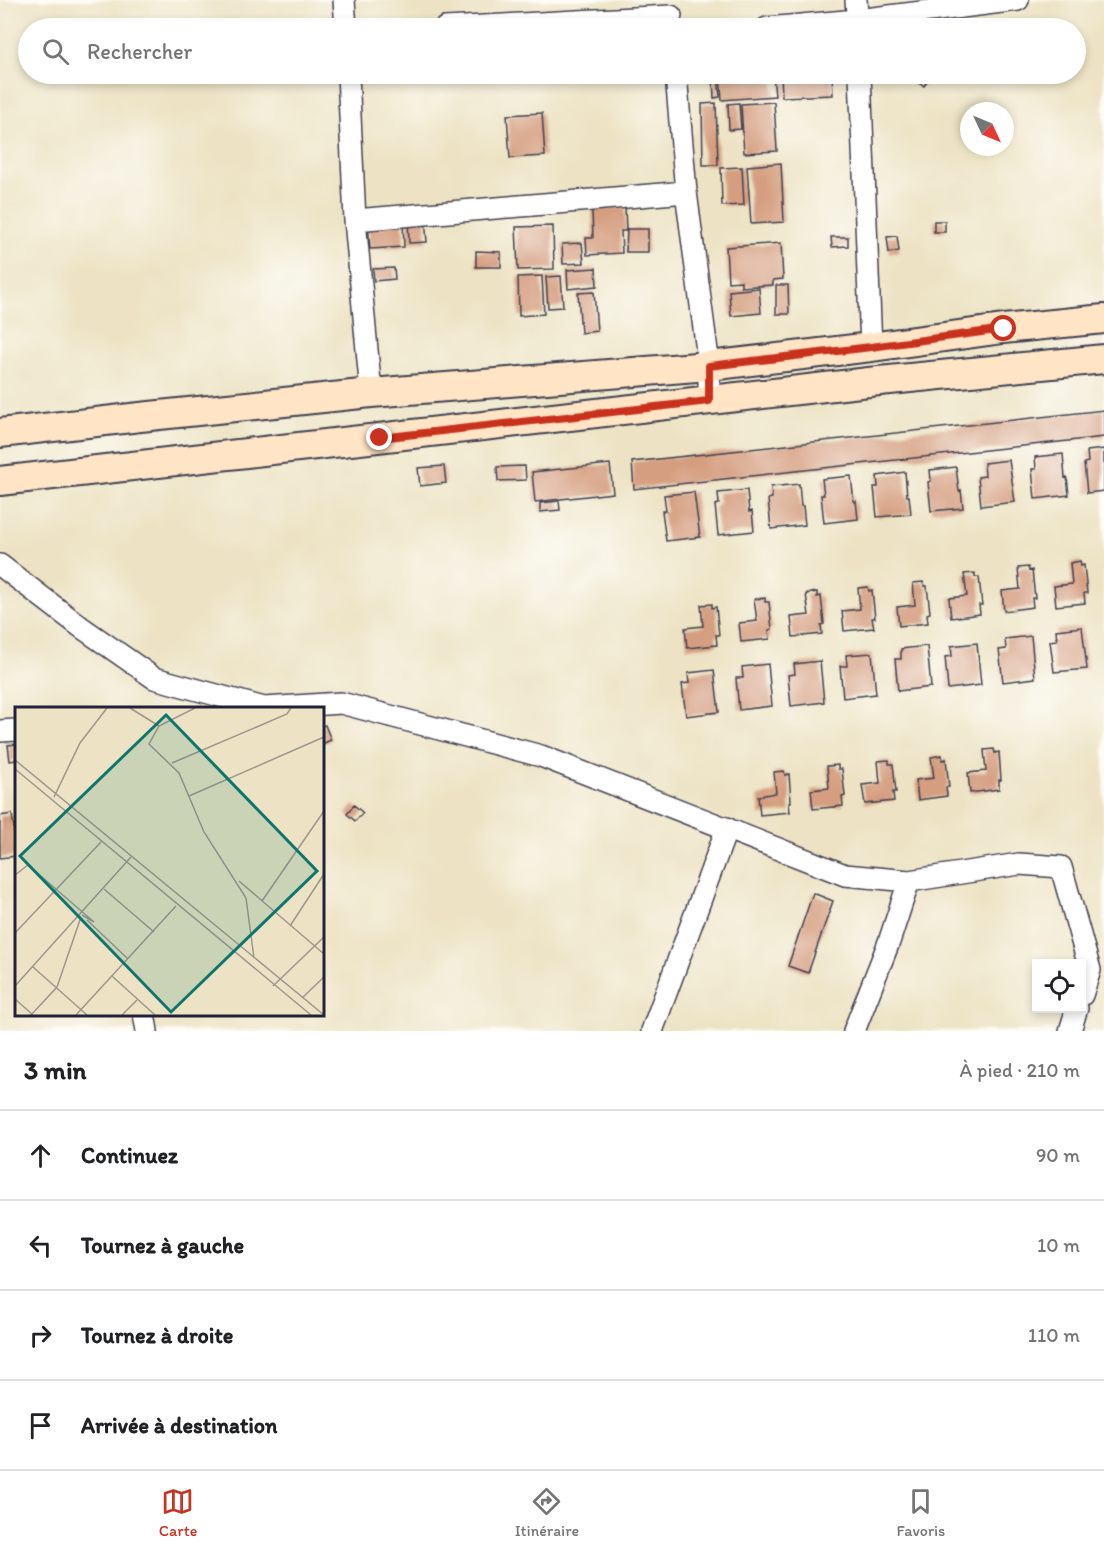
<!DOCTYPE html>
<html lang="fr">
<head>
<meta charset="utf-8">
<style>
  body { margin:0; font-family:Itim,sans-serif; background:#f6f6f6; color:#202124 }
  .controls { position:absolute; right:18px; bottom:18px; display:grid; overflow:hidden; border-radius:0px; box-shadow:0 3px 9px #0003 }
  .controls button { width:54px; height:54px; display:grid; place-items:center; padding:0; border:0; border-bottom:2px solid #e0e0e0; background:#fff; color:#202124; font:30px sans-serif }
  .compass { position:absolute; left:960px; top:102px; width:54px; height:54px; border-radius:50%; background:#fff; box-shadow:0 3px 9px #0003; rotate:134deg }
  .stop { position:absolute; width:18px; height:18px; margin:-14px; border:4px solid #c8321e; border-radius:50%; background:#fff }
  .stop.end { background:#c8321e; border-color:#fff; box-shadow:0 2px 6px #0008 }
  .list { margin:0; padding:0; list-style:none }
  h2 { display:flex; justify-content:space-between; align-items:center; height:78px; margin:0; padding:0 24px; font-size:26px }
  h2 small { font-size:20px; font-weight:400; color:#757577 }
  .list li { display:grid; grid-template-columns:39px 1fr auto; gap:18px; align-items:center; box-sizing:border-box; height:90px; padding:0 24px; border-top:2px solid #e0e0e0 }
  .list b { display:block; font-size:22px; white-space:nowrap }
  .list em { font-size:20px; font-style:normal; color:#757577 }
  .icon { flex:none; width:33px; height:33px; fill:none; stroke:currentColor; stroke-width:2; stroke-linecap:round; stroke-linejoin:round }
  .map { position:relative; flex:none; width:1104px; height:1031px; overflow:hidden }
  .search { position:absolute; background:#fff; box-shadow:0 3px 9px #0003; left:18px; right:18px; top:18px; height:66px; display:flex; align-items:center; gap:15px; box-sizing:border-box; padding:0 21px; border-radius:33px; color:#757577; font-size:22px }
  .sheet { height:438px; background:#fff }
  nav { display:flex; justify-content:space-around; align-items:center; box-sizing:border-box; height:84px; border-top:2px solid #e0e0e0; background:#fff; font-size:16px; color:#757577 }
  nav a { display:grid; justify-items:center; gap:3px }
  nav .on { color:#c8321e }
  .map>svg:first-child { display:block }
  .building { fill:#d59e80 }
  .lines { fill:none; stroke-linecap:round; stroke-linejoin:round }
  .minor-casing { stroke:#403f50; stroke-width:24 }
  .secondary-casing { stroke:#403f50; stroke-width:32 }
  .minor { stroke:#fff; stroke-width:21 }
  .secondary { stroke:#ffe4c6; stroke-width:28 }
  .route { stroke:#c8321e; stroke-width:8 }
  .inset-road { fill:none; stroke:#9c968d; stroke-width:1.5 }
  .view { fill:#0f766e; fill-opacity:0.15; stroke:#0f766e; stroke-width:3 }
  .inset-edge { fill:none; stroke:#22223b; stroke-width:3 }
</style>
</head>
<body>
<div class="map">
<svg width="1104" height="1031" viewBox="0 0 1104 1031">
  <rect width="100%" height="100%" fill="#fdfcf7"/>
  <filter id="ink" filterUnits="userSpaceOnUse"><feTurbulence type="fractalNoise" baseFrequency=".0167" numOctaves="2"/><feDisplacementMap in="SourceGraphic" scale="12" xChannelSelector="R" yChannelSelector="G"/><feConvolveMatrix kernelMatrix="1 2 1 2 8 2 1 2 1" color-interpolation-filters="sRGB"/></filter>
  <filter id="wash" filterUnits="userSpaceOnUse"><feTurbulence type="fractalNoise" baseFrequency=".008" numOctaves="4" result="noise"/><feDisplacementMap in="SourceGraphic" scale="24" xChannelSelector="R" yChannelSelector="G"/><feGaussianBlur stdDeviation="1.35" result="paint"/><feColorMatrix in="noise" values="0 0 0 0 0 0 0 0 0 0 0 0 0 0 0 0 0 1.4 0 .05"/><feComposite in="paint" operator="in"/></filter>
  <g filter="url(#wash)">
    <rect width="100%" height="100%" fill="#ede3c4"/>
    <g id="blocks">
      <path class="building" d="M906 19 916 28H897Z
        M720 74H773L775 96 722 100Z
        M781 74H832L833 95 782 97Z
        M912 74H931L924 86 909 78Z
        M718 78 720 97 714 98 713 79Z
        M774 102 777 151 744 153 741 104Z
        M716 103 718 165H703L702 104Z
        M739 103 741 129 729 130 728 104Z
        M542 113 545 156 510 158 507 115Z
        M781 163 784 222 751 224 747 166Z
        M742 167 744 205 722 206 721 168Z
        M625 207 626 231H621L622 253 587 255 586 238H593L592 209Z
        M425 218 427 242 409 243 408 219Z
        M403 220 404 247 370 249 368 223Z
        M934 221H945V232H934Z
        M553 226 554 269 518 270 516 227Z
        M627 229H648V252H626Z
        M897 236 899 251 889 253 887 237Z
        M831 237H848V246L832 247Z
        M582 243 584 263 563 264 562 244Z
        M781 243 783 279 773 280V285L741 287V281L728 282 726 247Z
        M476 251 501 252V267H476Z
        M394 268 395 279 374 281 373 269Z
        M596 268 597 286 568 289 567 270Z
        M542 276 544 314 519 316 518 277Z
        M561 276 563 307 548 308 546 277Z
        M776 285H788L789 314H776Z
        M759 288 761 313 731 316 729 291Z
        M594 292 597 331 581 333 578 293Z
        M1104 410V437L634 489 632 462Z
        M1104 449V491L1087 493 1084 463 1088 462 1087 451Z
        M1063 454 1065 478 1067 477 1069 495 1035 499 1032 469H1036L1035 457Z
        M1009 460 1015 502 981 506 978 477 985 476 984 463Z
        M610 464 613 493 535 502 532 472Z
        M444 466 446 483 420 486 418 468Z
        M525 466 526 480 498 481 497 467Z
        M956 467 959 491 961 490 963 508 931 511 928 482 931 481 930 470Z
        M905 472 907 496H909L911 514 877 517 874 487H878L877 476Z
        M851 476 854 502 856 501 858 519 824 523 821 495H824L822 479Z
        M799 484 801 506H803L805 525 771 529 768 499 772 498 771 487Z
        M747 490 749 512 752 511 754 531 718 535 715 505 719 504 718 493Z
        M694 492 700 537 666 541 662 511H666L664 495Z
        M559 501 560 510 540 512V503Z
        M1080 561 1081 566 1084 565 1087 593H1084L1085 603 1056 606 1054 586 1072 584 1070 563Z
        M1028 567 1029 571 1032 570 1035 598H1032L1033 607 1004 611 1002 591 1020 589 1018 568Z
        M975 573V577H979L982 605H979L980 614 951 618 949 598 967 596 964 574Z
        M923 582 924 586H927L930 613 927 614 928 623 899 626 897 607 915 605 913 583Z
        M868 587 869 591 872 590 875 618H872L874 628 844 631 842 611 860 609 858 588Z
        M817 592V597L821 596 824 624 821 625 822 634 793 637 791 617 809 615 806 594Z
        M765 598V602H769L772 629 769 630 770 639 741 642 739 623 757 621 754 599Z
        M712 604V608L716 607 719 635H716L717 645 687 648 685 628 703 626 701 605Z
        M1082 627 1087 669 1054 672 1050 641 1057 640 1056 630Z
        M1031 636 1035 678 1003 682 999 650 1006 649 1005 639Z
        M977 643 981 685 948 689 945 657 952 656 951 646Z
        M927 646 931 687 898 691 895 659H901V649Z
        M872 653 876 694 843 698 840 666H847L846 655Z
        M820 661 824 702 791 706 788 675 795 674 794 664Z
        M768 664 772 706 739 710 736 678H743L742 667Z
        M714 670 719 712 686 716 682 684 689 683 688 673Z
        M325 725 331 740 322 744V726Z
        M16 744V760L10 761 8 745Z
        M994 749 995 753 999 752 1001 780H999V789L970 793 968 773 986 771 984 750Z
        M942 755V760L946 759 949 787H946L947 796 918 800 916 780 934 778 931 757Z
        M889 760V764H893L896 792H893L894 801 865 804 862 785 880 783 878 761Z
        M838 765V769H842L845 796 842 797 843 806 813 809 811 790 829 788 827 766Z
        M784 771 785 775 789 774 791 802 789 803 790 812 760 815 758 796 776 793 774 772Z
        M354 805 363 813 355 821 347 814Z
        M12 814 16 844V856L0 858V816Z
        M813 893 833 901 808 973 788 966Z"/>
    </g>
  </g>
  <g filter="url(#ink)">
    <use href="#blocks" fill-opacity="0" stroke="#403f50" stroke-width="1.5"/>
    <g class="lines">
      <g class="minor-casing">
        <path id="minor" d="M344 0 346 28
          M856 0 858 28
          M445 28 671 16
          M767 28 857 20 1018 0
          M348 74 355 220 371 393
          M676 74 686 192 709 366V401
          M860 74 871 347
          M355 220 686 192
          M0 565 81 627 154 678 264 708 341 703 541 756 845 875 909 881 1019 864 1061 867 1090 970 1082 995
          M0 731 16 730
          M144 1014 147 1031
          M652 1031 727 828
          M854 1031 889 942 909 881
          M1070 1031 1077 1008"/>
      </g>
      <g class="secondary-casing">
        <path id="secondary" d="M0 433 140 417 371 393 709 366 871 347 1003 329 1104 319
          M0 481 869 382 1104 359"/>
      </g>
      <use href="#minor" class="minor"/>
      <use href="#secondary" class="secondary"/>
    </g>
  </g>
  <g class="lines" filter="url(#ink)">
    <path class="route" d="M380 438 709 401V366L871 347 1004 329"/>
  </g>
  <g transform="translate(15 707)">
    <rect width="309" height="309" fill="#ede3c4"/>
    <path class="inset-road" d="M115 1 144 19M180 1 144 19 134 37 164 66 189 125 231 191 239 251M0 53 309 308M157 56 272 7 276 1M0 62 296 308M174 89 309 30M39 90 65 36 92 1M0 168 13 158 79 215 67 208M224 174 309 247M89 182 139 225M247 194 309 104M72 213 113 252M275 219 309 167M0 226 86 135M18 260 72 308M97 269 140 308M0 279 116 150M258 279 309 230M287 291 309 270M0 292 18 308M16 308 42 280 66 210M61 308 161 199M107 308 122 293"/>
    <path class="view" d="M151 8 302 164 156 305 5 149Z"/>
    <rect width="309" height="309" class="inset-edge"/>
  </g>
</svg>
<div class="controls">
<button><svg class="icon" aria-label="locate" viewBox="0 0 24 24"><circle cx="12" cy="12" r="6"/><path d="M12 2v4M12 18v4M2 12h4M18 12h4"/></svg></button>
</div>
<svg class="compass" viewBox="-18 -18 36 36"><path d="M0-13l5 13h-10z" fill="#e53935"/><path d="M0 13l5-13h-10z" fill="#757577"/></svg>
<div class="stop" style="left:1004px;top:329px"></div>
<div class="stop end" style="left:380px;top:438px"></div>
<div class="search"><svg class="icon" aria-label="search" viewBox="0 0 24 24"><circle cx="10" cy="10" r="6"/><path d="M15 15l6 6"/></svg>Rechercher</div>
</div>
<section class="sheet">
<h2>3 min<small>À pied · 210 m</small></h2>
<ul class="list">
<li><svg class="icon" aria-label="ahead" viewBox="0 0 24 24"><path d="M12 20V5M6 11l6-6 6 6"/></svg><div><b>Continuez</b></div><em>90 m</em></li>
<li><svg class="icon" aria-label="left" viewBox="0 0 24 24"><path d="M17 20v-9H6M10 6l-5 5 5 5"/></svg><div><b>Tournez à gauche</b></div><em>10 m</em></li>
<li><svg class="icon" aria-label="right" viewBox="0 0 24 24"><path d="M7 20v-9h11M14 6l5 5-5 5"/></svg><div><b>Tournez à droite</b></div><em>110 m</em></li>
<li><svg class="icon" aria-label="arrive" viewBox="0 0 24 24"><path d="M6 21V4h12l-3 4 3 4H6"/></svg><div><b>Arrivée à destination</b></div></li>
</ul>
</section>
<nav>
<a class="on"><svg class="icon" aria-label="map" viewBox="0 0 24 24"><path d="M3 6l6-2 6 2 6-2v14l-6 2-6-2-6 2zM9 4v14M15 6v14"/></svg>Carte</a>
<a><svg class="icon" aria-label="directions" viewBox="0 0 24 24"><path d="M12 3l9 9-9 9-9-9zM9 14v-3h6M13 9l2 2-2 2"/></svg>Itinéraire</a>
<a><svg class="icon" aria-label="saved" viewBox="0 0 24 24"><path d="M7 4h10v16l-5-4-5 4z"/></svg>Favoris</a>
</nav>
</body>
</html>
